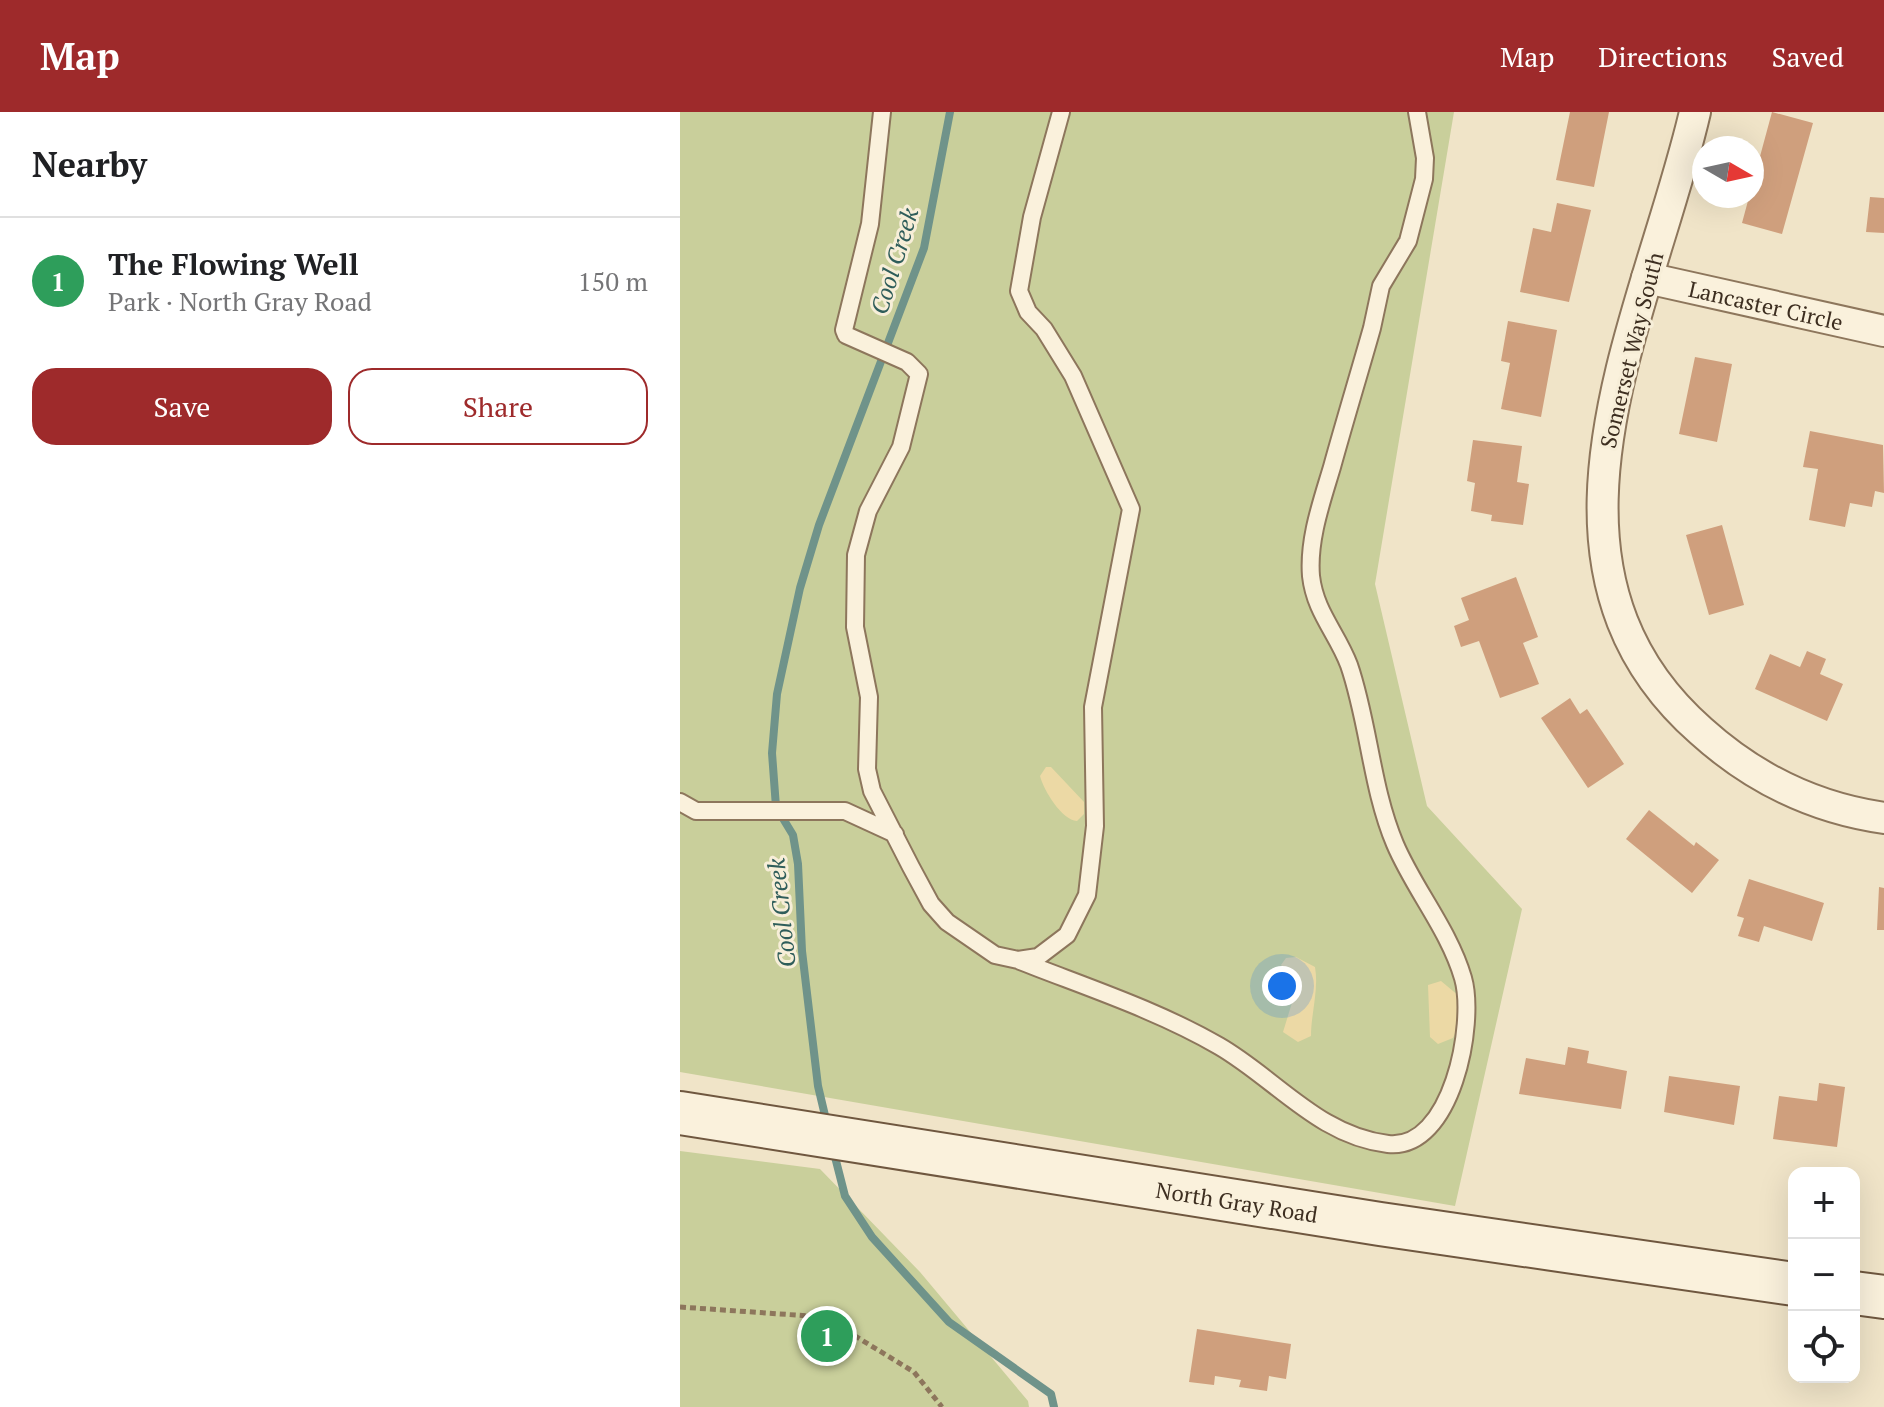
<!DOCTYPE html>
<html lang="en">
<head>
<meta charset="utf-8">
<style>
  body { margin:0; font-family:"PT Serif",serif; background:#f6f6f6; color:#202124 }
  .controls { position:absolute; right:24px; bottom:24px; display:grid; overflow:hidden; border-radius:16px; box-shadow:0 8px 32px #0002 }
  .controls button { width:72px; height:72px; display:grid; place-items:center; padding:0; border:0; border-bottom:2px solid #e0e0e0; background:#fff; color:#202124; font:40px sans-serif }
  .compass { position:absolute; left:1012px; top:24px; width:72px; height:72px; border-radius:50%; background:#fff; box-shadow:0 8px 32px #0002; rotate:99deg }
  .you { position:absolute; left:602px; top:874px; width:28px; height:28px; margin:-20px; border:6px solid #fff; border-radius:50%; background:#1a73e8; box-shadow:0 0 0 12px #1a73e833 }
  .badge { display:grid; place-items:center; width:52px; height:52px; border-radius:50%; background:#9e2a2b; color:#fff; font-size:26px; font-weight:700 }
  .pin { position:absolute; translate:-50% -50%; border:4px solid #fff; box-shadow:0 2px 8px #0006 }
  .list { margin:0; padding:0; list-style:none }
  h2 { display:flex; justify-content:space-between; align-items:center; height:104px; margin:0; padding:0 32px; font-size:34px }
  h2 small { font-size:26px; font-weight:400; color:#757577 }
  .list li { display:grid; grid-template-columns:52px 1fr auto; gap:24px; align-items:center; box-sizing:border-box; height:128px; padding:0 32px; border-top:2px solid #e0e0e0 }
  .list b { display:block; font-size:30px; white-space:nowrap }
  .list p { margin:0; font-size:26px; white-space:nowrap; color:#757577 }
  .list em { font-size:26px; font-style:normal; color:#757577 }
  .actions { display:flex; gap:16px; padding:24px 32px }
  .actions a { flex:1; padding:18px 0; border:2px solid #9e2a2b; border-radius:24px; text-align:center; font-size:28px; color:#9e2a2b }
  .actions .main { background:#9e2a2b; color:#fff }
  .icon { flex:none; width:44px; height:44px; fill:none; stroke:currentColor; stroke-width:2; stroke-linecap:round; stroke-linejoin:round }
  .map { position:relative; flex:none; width:1204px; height:1295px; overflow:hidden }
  header { display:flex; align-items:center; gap:48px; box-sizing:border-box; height:112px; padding:0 40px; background:#9e2a2b; color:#fff }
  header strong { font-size:38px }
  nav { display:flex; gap:44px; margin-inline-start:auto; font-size:28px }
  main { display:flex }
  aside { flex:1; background:#fff }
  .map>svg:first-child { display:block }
  .green { fill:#c9cf9b }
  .sand { fill:#ecd9a5 }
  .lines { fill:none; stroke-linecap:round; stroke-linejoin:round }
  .stream { stroke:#6f938a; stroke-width:8 }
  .building { fill:#cf9f7d }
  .lane-casing { stroke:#8d765c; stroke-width:20 }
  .street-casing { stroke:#8d765c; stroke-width:34 }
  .secondary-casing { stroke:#6f573f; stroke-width:46 }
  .path { stroke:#8d765c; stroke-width:5; stroke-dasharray:6 4; stroke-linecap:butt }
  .lane { stroke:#faf1dc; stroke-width:16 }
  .street { stroke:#faf1dc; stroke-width:30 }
  .secondary { stroke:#faf1dc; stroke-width:42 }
  .labels { text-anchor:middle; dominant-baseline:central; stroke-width:6; stroke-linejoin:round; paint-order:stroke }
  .street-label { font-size:22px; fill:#3d2e20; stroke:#f7eed8 }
  .water-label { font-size:24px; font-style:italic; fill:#2f5d5a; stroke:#f7eed8 }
</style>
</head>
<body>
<header>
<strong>Map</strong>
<nav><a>Map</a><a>Directions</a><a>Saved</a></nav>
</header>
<main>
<aside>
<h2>Nearby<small></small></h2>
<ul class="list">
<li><span class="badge" style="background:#2e9e5b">1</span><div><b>The Flowing Well</b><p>Park · North Gray Road</p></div><em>150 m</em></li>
</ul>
<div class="actions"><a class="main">Save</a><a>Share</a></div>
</aside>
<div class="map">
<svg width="1204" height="1295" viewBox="0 0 1204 1295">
  <rect width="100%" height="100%" fill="#f0e4c8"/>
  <path class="green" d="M0 0H774L695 472 747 694 842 797 775 1094 0 960Z
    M0 1039 140 1057 240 1160 348 1289 349 1295H0Z"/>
  <path class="sand" d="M366 655H371L404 690V702L397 709C382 708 364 679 360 664Z
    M616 845 635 855C639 878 631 901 631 924L618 930 603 920 615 881 613 867 601 853 606 846Z
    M761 869 779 884 782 905 773 926 758 932 750 925 748 873Z"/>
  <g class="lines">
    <path class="stream" d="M147 1012 138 974 122 839 118 752 113 723 96 695 92 641 97 582 120 476 139 413 244 136 270 0
      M153 1037 165 1084 192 1125 269 1210 371 1282 374 1295"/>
  </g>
  <path class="building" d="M890 0H929L914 75 876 68Z
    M1092 0 1133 11 1102 122 1062 111Z
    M1190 85 1204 86V121L1186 120Z
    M877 91 911 98 889 190 840 180 853 116 871 120Z
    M828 209 877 218 861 305 821 297 830 251 821 249Z
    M1015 245 1052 252 1037 330 999 322Z
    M1130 319 1203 333 1204 381 1195 379 1192 395 1170 391 1165 415 1129 408 1138 357 1123 355Z
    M793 328 842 334 837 370 849 372 843 413 811 409 812 403 791 399 795 371 787 369Z
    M1042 413 1064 493 1029 503 1006 423Z
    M836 465 858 525 843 531 859 572 820 586 799 529 781 535 774 514 789 508 781 486Z
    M1127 539 1146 547 1140 562 1163 572 1147 609 1075 577 1090 542 1120 555Z
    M890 586 900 602 907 597 944 652 908 676 861 606Z
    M969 698 1014 734 1016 730 1039 748 1012 781 946 727Z
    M1069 767 1144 791 1132 829 1084 814 1079 830 1058 824 1064 806 1057 804Z
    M1199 775 1204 776V818H1197Z
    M888 935 909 939 907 951 947 959 941 997 839 982 846 946 885 953Z
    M989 964 1060 974 1054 1013 984 1000Z
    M1139 971 1165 975 1157 1035 1093 1027 1099 984 1137 989Z
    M517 1217 611 1232 606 1267 589 1264 587 1279 559 1275 561 1268 535 1264 534 1273 509 1270Z"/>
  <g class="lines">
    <g class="lane-casing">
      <path id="lane" d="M202 0 190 112 164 218 166 223 227 250 239 262 221 335 188 399 176 443 175 515 189 585 187 657 192 679 231 755 251 792 267 810 315 843 338 848 358 845 387 823 407 783 415 714 413 595 451 397 393 264 364 217 348 200 339 179 352 105 381 0
        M0 690 16 699H165L215 722
        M340 849C406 875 477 898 539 934 596 967 639 1024 708 1032 772 1039 796 911 783 866 769 818 734 777 715 732 691 675 689 611 669 553 657 521 635 500 631 464 628 427 642 389 652 355 665 308 679 262 692 216L701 174 728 129 744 67 745 46 737 0"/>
    </g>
    <g class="street-casing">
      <g id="street">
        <path d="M1015 0C969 200 829 450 1021 619 1073 666 1134 696 1204 706"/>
        <path id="s1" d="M967 166 1204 219"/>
      </g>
    </g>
    <g class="secondary-casing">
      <g id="secondary">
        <path id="s2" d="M0 1001 700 1112 1114 1172"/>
        <path d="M1174 1181 1204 1185"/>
      </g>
    </g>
    <path class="path" d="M0 1195 144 1205 234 1260 262 1295"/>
    <use href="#lane" class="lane"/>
    <use href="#street" class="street"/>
    <use href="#secondary" class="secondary"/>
  </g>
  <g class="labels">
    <g class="street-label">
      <text stroke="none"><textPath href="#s1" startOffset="122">Lancaster Circle</textPath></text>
      <text transform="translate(951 238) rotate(-76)">Somerset Way South</text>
      <text stroke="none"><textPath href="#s2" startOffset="564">North Gray Road</textPath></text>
    </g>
    <g class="water-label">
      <text transform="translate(214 149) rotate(-73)">Cool Creek</text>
      <text transform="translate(101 801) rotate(-96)">Cool Creek</text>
    </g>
  </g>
</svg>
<div class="controls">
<button>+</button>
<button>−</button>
<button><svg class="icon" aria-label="locate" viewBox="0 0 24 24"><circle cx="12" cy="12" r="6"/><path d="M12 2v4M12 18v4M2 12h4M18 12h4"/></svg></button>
</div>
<svg class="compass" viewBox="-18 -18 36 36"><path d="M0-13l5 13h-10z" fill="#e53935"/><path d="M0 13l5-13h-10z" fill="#757577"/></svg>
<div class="you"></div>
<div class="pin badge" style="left:147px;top:1224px;background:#2e9e5b">1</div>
</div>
</main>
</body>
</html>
